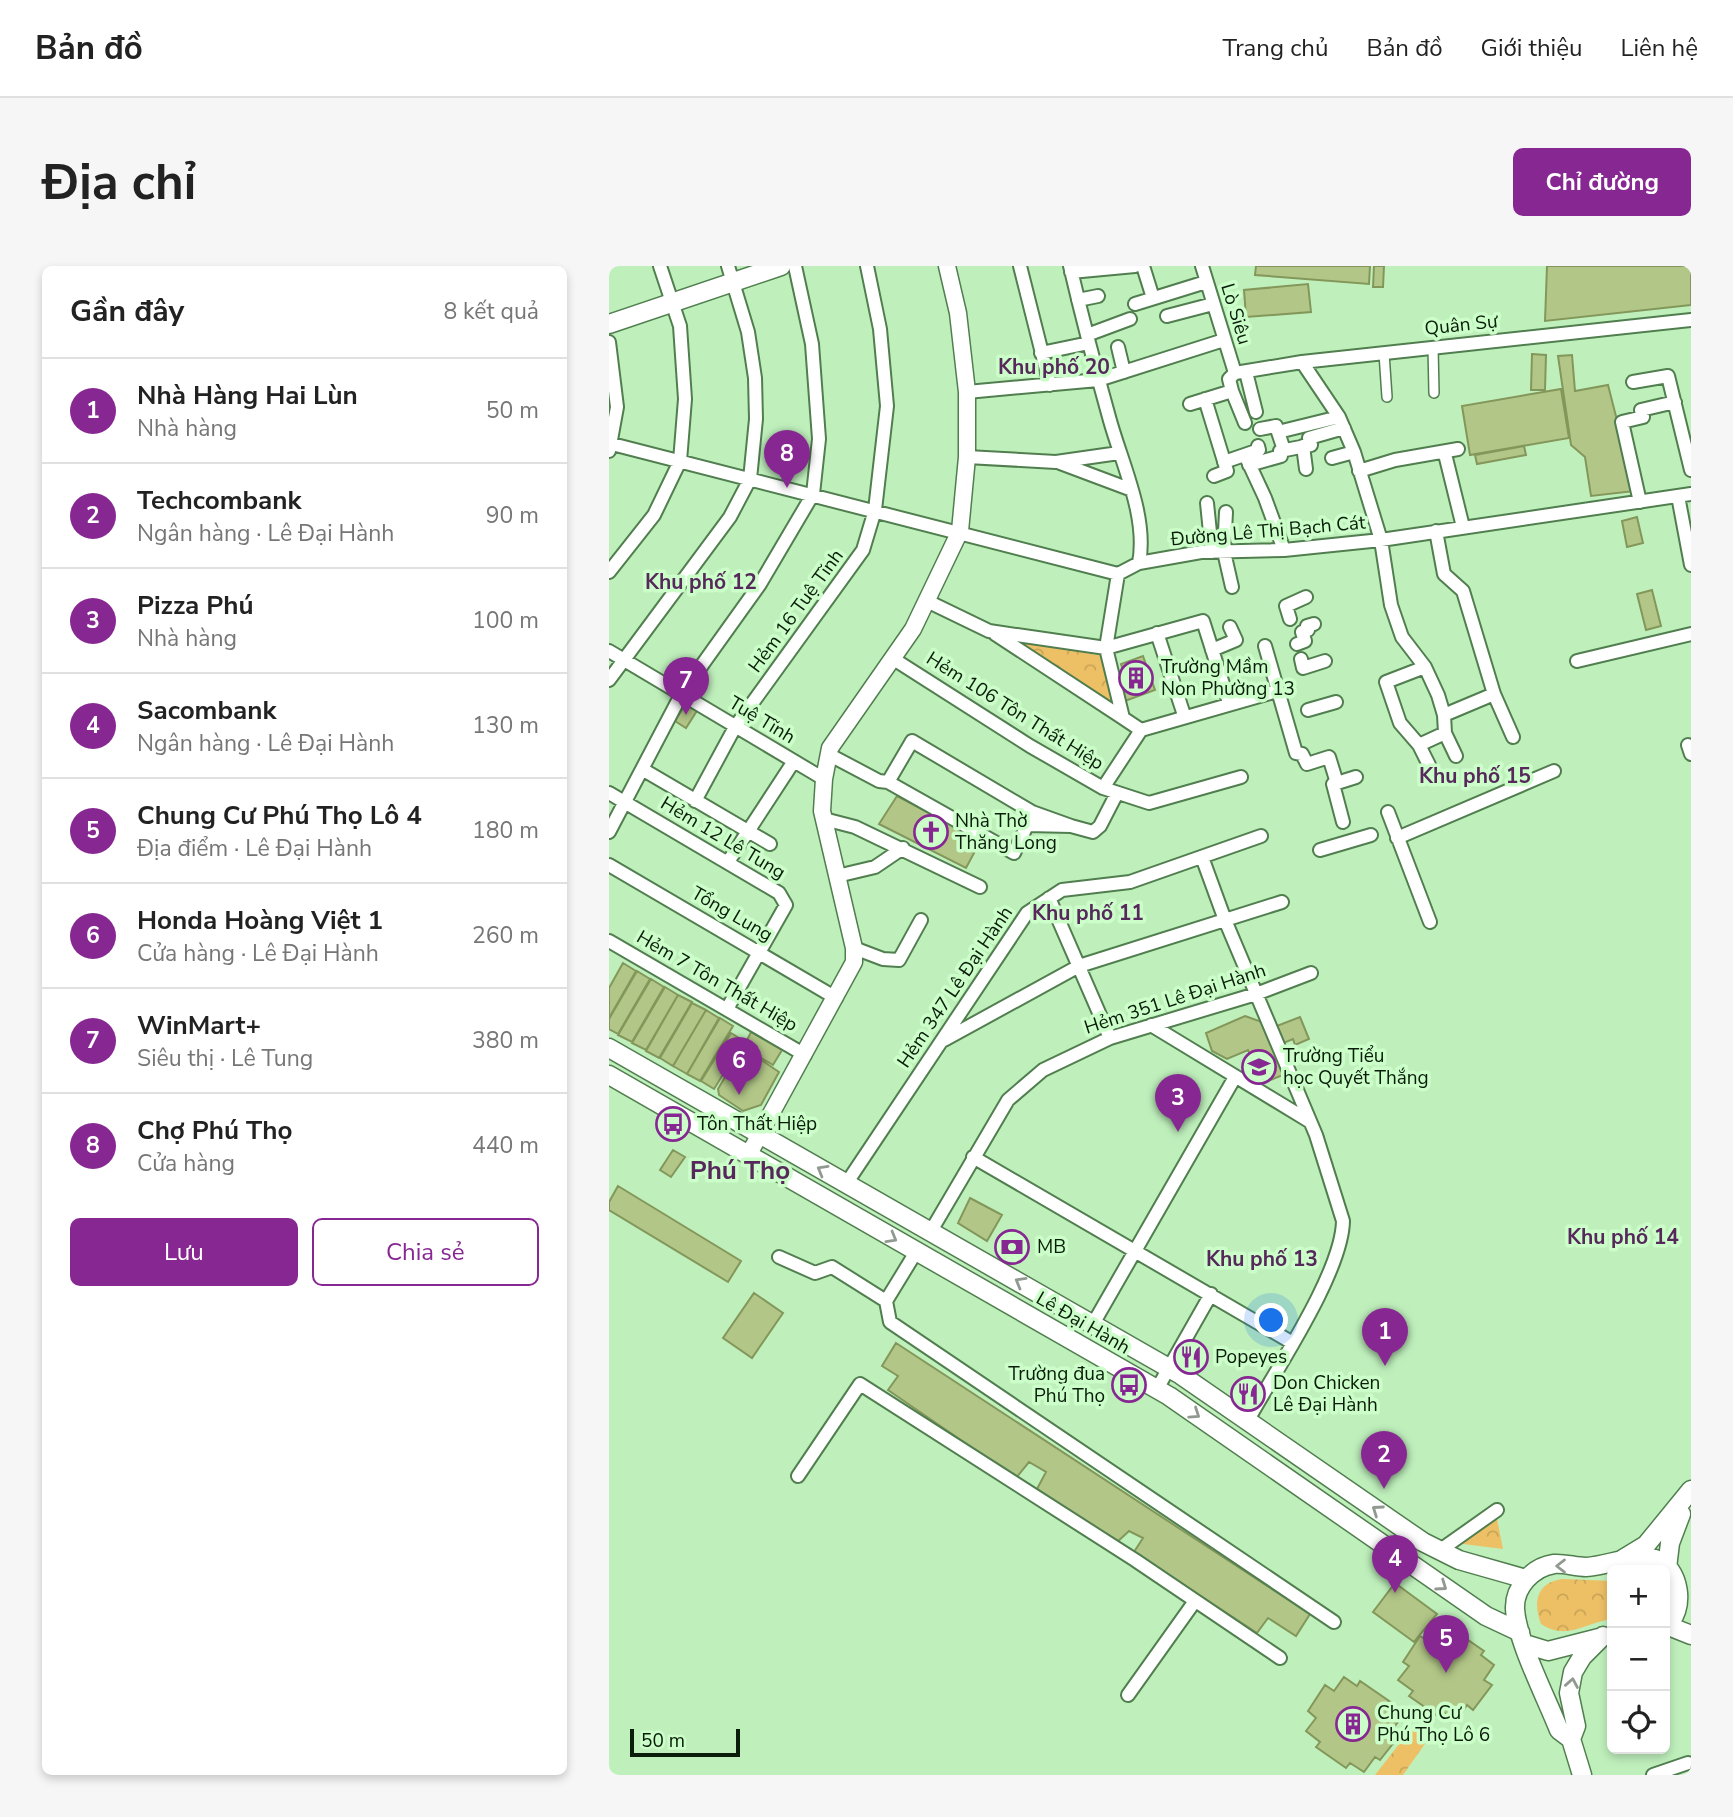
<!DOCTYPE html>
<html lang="vi">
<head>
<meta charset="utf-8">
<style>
  body { margin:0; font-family:"Nunito Sans",sans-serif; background:#f6f6f6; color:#222 }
  .controls { position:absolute; right:21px; bottom:21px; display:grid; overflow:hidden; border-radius:10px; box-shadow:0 4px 10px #0003 }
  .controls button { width:63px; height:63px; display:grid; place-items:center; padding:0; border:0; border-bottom:2px solid #e0e0e0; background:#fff; color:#222; font:35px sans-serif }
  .scale { position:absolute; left:21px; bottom:18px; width:110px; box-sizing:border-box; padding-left:7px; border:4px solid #0a1d0a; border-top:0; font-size:19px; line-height:24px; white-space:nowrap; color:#0a1d0a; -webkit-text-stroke:5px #ccfec9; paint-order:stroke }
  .you { position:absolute; left:663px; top:1055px; width:24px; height:24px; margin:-18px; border:5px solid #fff; border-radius:50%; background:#1a73e8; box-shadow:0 0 0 10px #1a73e833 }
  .badge { display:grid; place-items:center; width:46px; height:46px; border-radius:50%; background:#872892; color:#fff; font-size:23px; font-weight:700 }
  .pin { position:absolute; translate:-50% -58px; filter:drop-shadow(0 2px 4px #0008) }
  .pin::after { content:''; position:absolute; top:37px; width:24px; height:21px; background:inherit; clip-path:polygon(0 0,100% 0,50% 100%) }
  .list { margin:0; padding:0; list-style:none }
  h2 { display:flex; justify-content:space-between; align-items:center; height:91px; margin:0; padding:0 28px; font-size:30px }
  h2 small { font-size:23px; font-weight:400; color:#767676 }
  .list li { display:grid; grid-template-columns:46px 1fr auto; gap:21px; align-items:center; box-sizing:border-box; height:105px; padding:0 28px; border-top:2px solid #e0e0e0 }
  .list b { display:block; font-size:26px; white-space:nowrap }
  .list p { margin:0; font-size:23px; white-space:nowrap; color:#767676 }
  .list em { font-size:23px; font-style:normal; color:#767676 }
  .actions { display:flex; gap:14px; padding:21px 28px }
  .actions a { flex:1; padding:16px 0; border:2px solid #872892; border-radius:10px; text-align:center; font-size:24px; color:#872892 }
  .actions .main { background:#872892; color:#fff }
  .icon { flex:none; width:38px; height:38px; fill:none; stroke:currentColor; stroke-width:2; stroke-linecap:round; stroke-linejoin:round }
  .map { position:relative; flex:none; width:1082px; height:1509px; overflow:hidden; border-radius:10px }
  header { display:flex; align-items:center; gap:42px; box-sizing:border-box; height:98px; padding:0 35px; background:#fff; border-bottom:2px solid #e0e0e0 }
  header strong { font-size:33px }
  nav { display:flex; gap:38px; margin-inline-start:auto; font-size:24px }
  .intro { display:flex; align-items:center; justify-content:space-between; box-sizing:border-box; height:168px; padding:0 42px }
  h1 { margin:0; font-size:49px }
  .button { padding:18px 32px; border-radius:10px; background:#872892; color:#fff; font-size:24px; font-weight:700 }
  main { display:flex; gap:42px; padding:0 42px }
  aside { flex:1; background:#fff; border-radius:10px; box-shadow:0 4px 10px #0003 }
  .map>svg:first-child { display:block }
  .park { fill:url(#park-crowns) }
  .building { fill:#b1c687; stroke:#84975b; stroke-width:2 }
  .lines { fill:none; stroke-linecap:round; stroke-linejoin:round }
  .pedestrian-casing { stroke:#517e4f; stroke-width:12 }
  .minor-casing { stroke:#517e4f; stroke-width:16 }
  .tertiary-casing { stroke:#517e4f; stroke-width:19 }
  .secondary-casing { stroke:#517e4f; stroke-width:21 }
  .pedestrian { stroke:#fff; stroke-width:9 }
  .minor { stroke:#fff; stroke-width:12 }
  .tertiary { stroke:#fff; stroke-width:16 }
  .secondary { stroke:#fff; stroke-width:18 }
  .oneway { stroke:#919991 }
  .labels { text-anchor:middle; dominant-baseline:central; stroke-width:7; stroke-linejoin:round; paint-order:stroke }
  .street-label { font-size:19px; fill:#0a1d0a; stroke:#ccfec9 }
  .poi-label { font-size:19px; fill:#0a1d0a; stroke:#ccfec9; text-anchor:start }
  .neighbourhood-label { font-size:21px; font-weight:bold; fill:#56285b; stroke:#ccfec9 }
  .district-label { font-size:26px; font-weight:bold; fill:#56285b; stroke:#ccfec9 }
</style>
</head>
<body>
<header>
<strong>Bản đồ</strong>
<nav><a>Trang chủ</a><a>Bản đồ</a><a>Giới thiệu</a><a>Liên hệ</a></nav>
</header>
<div class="intro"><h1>Địa chỉ</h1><a class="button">Chỉ đường</a></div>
<main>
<aside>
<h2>Gần đây<small>8 kết quả</small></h2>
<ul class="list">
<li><span class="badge">1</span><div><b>Nhà Hàng Hai Lùn</b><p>Nhà hàng</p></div><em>50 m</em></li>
<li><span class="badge">2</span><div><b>Techcombank</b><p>Ngân hàng · Lê Đại Hành</p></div><em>90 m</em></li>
<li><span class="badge">3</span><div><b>Pizza Phú</b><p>Nhà hàng</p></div><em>100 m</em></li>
<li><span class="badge">4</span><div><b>Sacombank</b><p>Ngân hàng · Lê Đại Hành</p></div><em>130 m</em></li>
<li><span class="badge">5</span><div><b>Chung Cư Phú Thọ Lô 4</b><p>Địa điểm · Lê Đại Hành</p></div><em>180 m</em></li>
<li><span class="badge">6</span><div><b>Honda Hoàng Việt 1</b><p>Cửa hàng · Lê Đại Hành</p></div><em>260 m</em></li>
<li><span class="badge">7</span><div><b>WinMart+</b><p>Siêu thị · Lê Tung</p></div><em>380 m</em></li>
<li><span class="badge">8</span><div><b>Chợ Phú Thọ</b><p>Cửa hàng</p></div><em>440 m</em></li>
</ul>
<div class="actions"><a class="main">Lưu</a><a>Chia sẻ</a></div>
</aside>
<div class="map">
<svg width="1082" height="1509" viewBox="0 0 1082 1509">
  <defs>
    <pattern id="park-crowns" width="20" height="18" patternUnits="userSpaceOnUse" patternTransform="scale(1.75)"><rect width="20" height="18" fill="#edc066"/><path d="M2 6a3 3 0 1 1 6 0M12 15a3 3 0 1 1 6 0" fill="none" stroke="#caa557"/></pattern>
  </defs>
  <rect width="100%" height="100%" fill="#bff0bc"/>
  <path class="park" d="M399 373 494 390 507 442Z
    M882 1252 888 1253 894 1283 846 1277Z
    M955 1313 1003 1315V1353C976 1357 957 1375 932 1358 923 1335 929 1315 955 1313Z
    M805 1459 820 1472 794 1509H766Z"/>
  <path class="building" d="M647 0H761L760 18 646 9Z
    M765 0H775L774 21H764Z
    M938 0H1082V39L936 55Z
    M699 18 702 46 637 51 635 24Z
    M923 88 937 89 936 124H922Z
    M963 89 966 125 999 119 1026 225 982 230 976 191 962 179 949 90Z
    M952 123 960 172 861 189 853 140Z
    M915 180 917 189 868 198 866 189Z
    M1028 251 1034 277 1018 281 1013 255Z
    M1043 324 1052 360 1037 364 1028 328Z
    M534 390 546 424 516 435 509 413 516 410 512 398Z
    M78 436 89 443 77 462 66 455Z
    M288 530 372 574 357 602 270 558Z
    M14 697 27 705 0 752V722Z
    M28 705 41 713 9 768 0 763V753Z
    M42 713 55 721 23 776 9 769Z
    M56 721 69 729 37 784 23 777Z
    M69 729 83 736 50 792 37 785Z
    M83 737 97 744 64 800 51 792Z
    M97 744 110 752 78 808 64 800Z
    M636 750 653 756 674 809 659 815 649 810 639 784 618 793 603 785 597 767Z
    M691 751 700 773 686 779 684 773 672 778 665 761Z
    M111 752 124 760 91 815 78 808Z
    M142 766 173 784 164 799 144 787 148 780 138 774Z
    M122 767 135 775 105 823 92 815Z
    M129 789 137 794 145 789 170 806 152 839 134 845 110 829 109 823Z
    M64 884 76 891 62 911 51 904Z
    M9 920 132 995 119 1016 0 944V936Z
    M361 932 393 949 378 975 349 957Z
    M145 1027 174 1047 143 1092 114 1072Z
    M287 1077 701 1348 687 1370 659 1352 648 1367 525 1286 534 1272 520 1265 506 1278 428 1223 437 1206 420 1196 407 1212 279 1124 289 1110 273 1100Z
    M786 1317 828 1348 805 1376 764 1346Z
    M828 1360 840 1368 843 1363 875 1385 872 1389 885 1399 875 1414 883 1419 864 1444 858 1439 847 1455 834 1446 830 1451 800 1430 804 1425 789 1414 800 1400 794 1396 811 1370 818 1374Z
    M735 1411 748 1420 751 1415 783 1437 780 1441 793 1451 782 1465 790 1470 771 1494 766 1491 755 1506 741 1497 737 1502 707 1481 711 1476 697 1465 707 1452 699 1445 716 1419 725 1425Z"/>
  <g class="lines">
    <g class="pedestrian-casing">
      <path id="pedestrian" d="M824 81 825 127
        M775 87 778 131"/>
    </g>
    <g class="minor-casing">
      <path id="minor" d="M411 0 441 119
        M461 0C473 51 486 101 500 151 512 196 539 250 530 297
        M534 0 544 32
        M593 0 626 107
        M462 6 526 0
        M469 34 489 30
        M526 38 597 16
        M558 50 604 38
        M478 69 521 53
        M0 76 8 141 0 185
        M509 81 515 106
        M432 87 480 77
        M693 96 730 151 745 186 772 274 782 339 793 371 816 401 829 429 835 449 836 467 847 490
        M637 106 647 146
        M626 107 693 96 1082 54
        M1024 116 1059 110 1082 204
        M623 125 636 157
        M358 126 489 114 615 74
        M596 133 618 205 605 210
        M581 138 623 125 620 113 626 107
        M651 163 667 160 675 184
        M669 166 730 151
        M3 178 509 308 530 297 592 286 675 284 772 274 1082 228
        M694 180 697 203
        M836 188 854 261
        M636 189 656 232 675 284
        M358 191 447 196 510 187
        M723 192 745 186
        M615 196 650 184 649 180
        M451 197 523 224
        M640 199 672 190 671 185 702 179 700 172 735 162
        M750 205 786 194 849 183
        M1069 230 1082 299
        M1031 236 1013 156 1034 151 1032 144 1066 136
        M598 237 603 286
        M617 246 615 286 623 321
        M827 265 835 308 854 325 885 428 904 471
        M0 306 45 249 71 195 76 133 71 60 51 0
        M509 308 497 382 514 452 532 464
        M318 335 380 365 497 382 594 355 620 437
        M681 353 677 340 697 331
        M548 367 575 449
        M386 368 514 452
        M688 378 696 375 693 366 699 364 698 360 705 358
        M656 380 687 487 693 488 698 498 720 491 728 517 724 518 734 556
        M603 384 627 374 621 361
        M0 385 215 513
        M283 392 421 480 494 522 540 537 632 511
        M692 393 694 402 716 395
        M968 395 1082 368
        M0 414 121 251 141 213 147 153 146 112 139 66 119 0
        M699 444 727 436
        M835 449 885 428
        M532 464 668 425
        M810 479 791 457 777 416 816 401
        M1079 479 1082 488
        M219 488 270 515 279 516 405 587 421 553
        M820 499 810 479 836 467
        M33 503 161 578
        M279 516 303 475 423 546 462 560 419 559
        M728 517 747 511
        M494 522 532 464
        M0 527 170 627 177 639 118 743
        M86 535 126 461 254 284 266 244 278 140 271 63 258 0
        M779 546 821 656
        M215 553 246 561 371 621
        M462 560 484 566 491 560 508 527
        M0 566 73 427 151 318 204 228 210 173 203 78 186 0
        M788 572 945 505
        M711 584 762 569
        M593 591 616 654 707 869 734 955C733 1007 666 1105 639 1154
        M119 596 185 495
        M0 599 227 732
        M228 610 266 601 294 582
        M440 632 501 772
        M0 675 196 789
        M245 682 274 693 290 694 312 654
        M542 759 700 855
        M335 774 470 700 673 636
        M364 891 682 1076
        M237 918 418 647 453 624 521 616 652 570
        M322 965 399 834 434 804 501 772 647 728 702 707
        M307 986 277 1035 281 1056 725 1356
        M170 991 206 1007 223 1001 277 1035
        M484 1058 626 811
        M548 1123 602 1028
        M189 1210 251 1118 526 1294 671 1392
        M830 1285 888 1244
        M519 1429 586 1335
        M1044 1509 1079 1497"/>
    </g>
    <g class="tertiary-casing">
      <path id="tertiary" d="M140 888 245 696V682L213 545 215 513 221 482 304 363 351 265 358 191V126L349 47 338 0"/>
    </g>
    <g class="secondary-casing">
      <path id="secondary" d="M0 58 172 0
        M0 782 572 1109 814 1276 850 1294 917 1313
        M0 809 560 1130 877 1350 911 1366
        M1014 1293 1037 1279 1082 1224
        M1058 1302 1061 1277 1072 1248
        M1057 1359 1082 1369
        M916 1378 939 1385 990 1372
        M962 1473 950 1464C937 1431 908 1375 906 1343 905 1321 924 1301 945 1298 956 1297 966 1301 977 1301 999 1300 1024 1287 1046 1293 1071 1300 1078 1346 1056 1360
        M973 1509 962 1473 967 1460 960 1427 964 1406 973 1391 994 1370"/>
    </g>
    <use href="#pedestrian" class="pedestrian"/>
    <use href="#minor" class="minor"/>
    <use href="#tertiary" class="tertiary"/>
    <use href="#secondary" class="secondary"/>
  </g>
  <defs><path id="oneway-chevron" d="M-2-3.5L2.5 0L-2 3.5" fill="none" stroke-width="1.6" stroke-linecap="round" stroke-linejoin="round" transform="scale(1.75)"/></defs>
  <g class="oneway">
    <use href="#oneway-chevron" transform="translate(213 904) rotate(-150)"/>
    <use href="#oneway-chevron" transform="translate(283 972) rotate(30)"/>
    <use href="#oneway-chevron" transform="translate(411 1016) rotate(-150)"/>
    <use href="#oneway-chevron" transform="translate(586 1148) rotate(34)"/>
    <use href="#oneway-chevron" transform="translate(768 1244) rotate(-145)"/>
    <use href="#oneway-chevron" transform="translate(952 1300) rotate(180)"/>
    <use href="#oneway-chevron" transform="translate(833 1320) rotate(35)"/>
    <use href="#oneway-chevron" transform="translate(963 1417) rotate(-80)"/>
  </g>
  <defs>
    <g id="building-ring" transform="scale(1.75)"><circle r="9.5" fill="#ccfec9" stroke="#872892" stroke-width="1.5"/><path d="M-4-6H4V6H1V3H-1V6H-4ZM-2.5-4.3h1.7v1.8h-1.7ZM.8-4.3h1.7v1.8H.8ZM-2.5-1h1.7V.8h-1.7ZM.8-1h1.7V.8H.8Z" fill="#872892"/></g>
    <g id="church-ring" transform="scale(1.75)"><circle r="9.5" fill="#ccfec9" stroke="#872892" stroke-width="1.5"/><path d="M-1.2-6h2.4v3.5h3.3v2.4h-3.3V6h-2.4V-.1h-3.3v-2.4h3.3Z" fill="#872892"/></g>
    <g id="school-ring" transform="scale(1.75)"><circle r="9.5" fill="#ccfec9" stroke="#872892" stroke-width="1.5"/><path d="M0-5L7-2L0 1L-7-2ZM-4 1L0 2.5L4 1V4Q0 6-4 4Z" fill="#872892"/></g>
    <g id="bus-ring" transform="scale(1.75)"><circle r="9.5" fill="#ccfec9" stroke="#872892" stroke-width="1.5"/><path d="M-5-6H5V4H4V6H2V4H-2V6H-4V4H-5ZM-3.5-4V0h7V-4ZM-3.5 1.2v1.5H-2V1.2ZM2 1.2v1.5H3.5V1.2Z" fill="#872892"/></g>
    <g id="bank-ring" transform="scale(1.75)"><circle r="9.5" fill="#ccfec9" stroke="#872892" stroke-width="1.5"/><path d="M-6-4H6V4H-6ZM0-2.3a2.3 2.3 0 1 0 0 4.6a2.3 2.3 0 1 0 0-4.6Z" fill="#872892"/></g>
    <g id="restaurant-ring" transform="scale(1.75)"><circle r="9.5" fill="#ccfec9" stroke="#872892" stroke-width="1.5"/><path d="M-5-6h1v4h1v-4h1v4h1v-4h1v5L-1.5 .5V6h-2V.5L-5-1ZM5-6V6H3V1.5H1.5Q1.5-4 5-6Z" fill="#872892"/></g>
  </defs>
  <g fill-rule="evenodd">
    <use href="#building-ring" x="527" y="412"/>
    <use href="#church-ring" x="322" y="566"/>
    <use href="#school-ring" x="650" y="801"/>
    <use href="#bus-ring" x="64" y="858"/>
    <use href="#bank-ring" x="403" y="981"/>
    <use href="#restaurant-ring" x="582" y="1091"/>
    <use href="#bus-ring" x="520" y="1119"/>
    <use href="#restaurant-ring" x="639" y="1128"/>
    <use href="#building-ring" x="744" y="1458"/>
  </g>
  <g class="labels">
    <g class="street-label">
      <text transform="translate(627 48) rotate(73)">Lò Siêu</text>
      <text transform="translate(852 59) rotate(-6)">Quân Sự</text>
      <text transform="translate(659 265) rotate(-5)">Đường Lê Thị Bạch Cát</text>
      <text transform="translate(187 345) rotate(-54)">Hẻm 16 Tuệ Tĩnh</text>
      <text transform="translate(406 445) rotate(32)">Hẻm 106 Tôn Thất Hiệp</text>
      <text transform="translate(153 454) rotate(31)">Tuệ Tĩnh</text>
      <text transform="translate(114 572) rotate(31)">Hẻm 12 Lê Tung</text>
      <text transform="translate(123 648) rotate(30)">Tổng Lung</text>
      <text transform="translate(108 715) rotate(30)">Hẻm 7 Tôn Thất Hiệp</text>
      <text transform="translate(346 721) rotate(-56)">Hẻm 347 Lê Đại Hành</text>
      <text transform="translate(566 733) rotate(-18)">Hẻm 351 Lê Đại Hành</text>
      <text transform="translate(474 1057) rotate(30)">Lê Đại Hành</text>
    </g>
    <g class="poi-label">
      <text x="552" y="401">Trường Mầm<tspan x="552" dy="22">Non Phường 13</tspan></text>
      <text x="346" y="555">Nhà Thờ<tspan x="346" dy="22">Thăng Long</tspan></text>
      <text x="674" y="790">Trường Tiểu<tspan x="674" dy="22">học Quyết Thắng</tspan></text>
      <text x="88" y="858">Tôn Thất Hiệp</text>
      <text x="428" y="981">MB</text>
      <text x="606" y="1091">Popeyes</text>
      <text x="496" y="1108" text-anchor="end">Trường đua<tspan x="496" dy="22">Phú Thọ</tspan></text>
      <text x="664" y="1117">Don Chicken<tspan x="664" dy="22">Lê Đại Hành</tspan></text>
      <text x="768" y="1447">Chung Cư<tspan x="768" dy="22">Phú Thọ Lô 6</tspan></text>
    </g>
    <g class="neighbourhood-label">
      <text x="445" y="101">Khu phố 20</text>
      <text x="92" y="316">Khu phố 12</text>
      <text x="866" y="510">Khu phố 15</text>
      <text x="479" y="647">Khu phố 11</text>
      <text x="1014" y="971">Khu phố 14</text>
      <text x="653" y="993">Khu phố 13</text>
    </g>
    <g class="district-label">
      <text x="131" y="904">Phú Thọ</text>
    </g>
  </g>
</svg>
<div class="controls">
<button>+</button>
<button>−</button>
<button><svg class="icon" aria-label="locate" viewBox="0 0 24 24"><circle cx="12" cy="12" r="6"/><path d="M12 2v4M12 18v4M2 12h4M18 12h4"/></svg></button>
</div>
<div class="scale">50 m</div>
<div class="you"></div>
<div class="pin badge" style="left:776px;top:1100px">1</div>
<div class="pin badge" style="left:775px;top:1223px">2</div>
<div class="pin badge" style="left:569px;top:866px">3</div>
<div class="pin badge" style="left:786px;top:1327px">4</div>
<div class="pin badge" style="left:837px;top:1407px">5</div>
<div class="pin badge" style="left:130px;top:829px">6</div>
<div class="pin badge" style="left:77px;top:449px">7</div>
<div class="pin badge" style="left:178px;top:222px">8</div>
</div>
</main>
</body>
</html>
